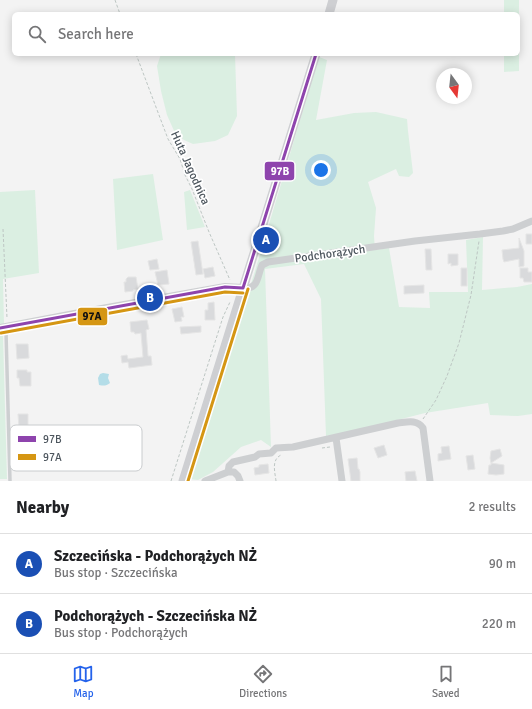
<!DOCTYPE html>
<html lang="en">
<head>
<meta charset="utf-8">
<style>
  body { margin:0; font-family:Signika,sans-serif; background:#f2f2f2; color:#202124 }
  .compass { position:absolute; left:436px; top:68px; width:36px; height:36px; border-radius:50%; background:#fff; box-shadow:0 2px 10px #0003; rotate:165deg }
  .you { position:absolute; left:321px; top:170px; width:14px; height:14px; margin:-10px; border:3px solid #fff; border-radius:50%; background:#1a73e8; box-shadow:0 0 0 6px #1a73e833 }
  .badge { display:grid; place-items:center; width:26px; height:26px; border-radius:50%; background:#2563eb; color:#fff; font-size:13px; font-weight:700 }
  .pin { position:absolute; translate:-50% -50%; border:2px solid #fff; box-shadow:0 1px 4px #0006 }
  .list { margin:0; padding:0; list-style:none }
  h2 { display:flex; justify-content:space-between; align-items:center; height:52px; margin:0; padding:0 16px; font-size:17px }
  h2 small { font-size:13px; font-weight:400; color:#757577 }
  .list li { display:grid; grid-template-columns:26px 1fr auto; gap:12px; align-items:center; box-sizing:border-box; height:60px; padding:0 16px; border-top:1px solid #e0e0e0 }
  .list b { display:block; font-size:15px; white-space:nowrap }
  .list p { margin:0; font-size:13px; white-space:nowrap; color:#757577 }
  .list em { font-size:13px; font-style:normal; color:#757577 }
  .icon { flex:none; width:22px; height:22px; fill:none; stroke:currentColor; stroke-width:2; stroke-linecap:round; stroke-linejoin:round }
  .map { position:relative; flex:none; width:532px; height:481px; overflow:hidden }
  .search { position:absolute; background:#fff; box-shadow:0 2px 10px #0003; left:12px; right:12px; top:12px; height:44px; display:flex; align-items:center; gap:10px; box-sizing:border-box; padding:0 14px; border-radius:6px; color:#757577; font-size:15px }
  .sheet { height:172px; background:#fff }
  nav { display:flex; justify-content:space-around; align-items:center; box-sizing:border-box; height:56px; border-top:1px solid #e0e0e0; background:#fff; font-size:11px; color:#757577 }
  nav a { display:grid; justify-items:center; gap:2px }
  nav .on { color:#2563eb }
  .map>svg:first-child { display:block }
  .green { fill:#dbefe2 }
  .water { fill:#b4dde8 }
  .building { fill:#d9dadc; stroke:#e5e5e5 }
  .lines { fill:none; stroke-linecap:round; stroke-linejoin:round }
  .path { stroke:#bdc6c3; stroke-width:1; stroke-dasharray:3 2; stroke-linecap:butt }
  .service { stroke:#cdcfd1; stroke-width:3.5 }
  .minor { stroke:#cdcfd1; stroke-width:7 }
  .tertiary { stroke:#cdcfd1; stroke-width:8 }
  .secondary { stroke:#cecfd2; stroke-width:9 }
  .bus-1-casing { stroke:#fff; stroke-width:6 }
  .bus-2-casing { stroke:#fff; stroke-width:6 }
  .bus-1 { stroke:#8e44ad; stroke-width:3 }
  .bus-2 { stroke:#d59613; stroke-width:3 }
  .labels { text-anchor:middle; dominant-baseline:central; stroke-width:3.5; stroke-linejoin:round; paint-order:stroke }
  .street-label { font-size:12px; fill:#4c555d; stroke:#fff }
  .key { fill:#fff; stroke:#c9ccce; stroke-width:1 }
  .key-label { font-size:11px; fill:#4c555d }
  .line-badge { stroke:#fff; stroke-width:1.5 }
  .badge-label { font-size:11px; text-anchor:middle; font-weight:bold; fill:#fff }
  .pale-badge-label { font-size:11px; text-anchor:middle; font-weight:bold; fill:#111 }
</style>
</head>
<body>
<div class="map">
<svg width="532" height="481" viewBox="0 0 532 481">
  <rect width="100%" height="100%" fill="#f3f3f3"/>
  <path class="green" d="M504 0H519V71L504 72V54H518V14H504Z
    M161 54H235L237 116 228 135 215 141 193 144 184 140 175 133 167 115 161 91 157 66Z
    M319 57 327 60 316 120 354 113 376 112 407 119 408 131 413 173 409 177 399 176 396 169 368 182 376 208 374 236 375 250 389 248 399 307 430 308 429 292H468L466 240 483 237 482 290 517 287 532 284V414L518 416 490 415 488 403 425 413 358 430 326 436 321 299 304 264 265 269 271 447 261 440 241 447 213 472 198 480 189 479 255 271Z
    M153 174 163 240 117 250 113 179Z
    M35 190 39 273 3 279 4 325H0V192Z
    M190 190 205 227 187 230 184 192Z
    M0 333 3 336 7 479H0Z"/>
  <path class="water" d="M103 373 109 374 108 378 110 383C106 386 104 386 99 385L98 378 100 374Z"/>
  <path class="building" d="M526 234H532V244H526Z
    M519 238 524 251V266L519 267V259L504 262 503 259 502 250 519 248Z
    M198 241 203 274 196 275 191 242Z
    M425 249H431L432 270H426Z
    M448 254H458V265L451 266V263L448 264Z
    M157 259 159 269 150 270 148 261Z
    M213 267 215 276 205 278 203 269Z
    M461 268H467V286H461Z
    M520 268H528V272H532V282H524L523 278H520Z
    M167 270 169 284 158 285 155 272Z
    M128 277H136L138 289 133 290V291L125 292 124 282H126V279Z
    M424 285V293L404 294V286Z
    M214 302 215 320H205V310H208V303Z
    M182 307 184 317H181L182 321 175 322 172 309Z
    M147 320 149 329 146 330 148 356H151L152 365 129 368 128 362 122 363 121 356 127 355 128 359 143 357 141 333 135 334 134 332H131L130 322Z
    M201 326V332L181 334 180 327Z
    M16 344H28L29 358 17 359Z
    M17 370H27V372H31V386H20L19 378H17Z
    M18 414H28V427H27V433H20V427H19Z
    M384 445 387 455 378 458 374 448Z
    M449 446 451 459 438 461V454L442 453 441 447Z
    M500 449 502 456 491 463 490 458 491 451Z
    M473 455 475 469 468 470 466 456Z
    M357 458 358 469H359L360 472V481H351L348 459Z
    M491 463 504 465V474L496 475 488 474 489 465H491Z
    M268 464 269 473 255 475 254 468 259 467V465Z
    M415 471 417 481H406L405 472Z"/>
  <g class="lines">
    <path class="path" d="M115 0 120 14
      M136 54 168 139 180 159 185 175 192 189 209 232 230 280
      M3 229 7 318
      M423 419 436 400 447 376 459 343 471 295 479 241
      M322 448 330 447
      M171 481 223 317 230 302
      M276 481C275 472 271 460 281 455"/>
    <path class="service" d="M7 327 6 332 10 481"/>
    <path class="minor" d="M243 288C259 290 257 276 262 265L268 262 415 241 480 234 503 231 513 229 532 221
      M336 438 342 481
      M228 472 229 466 233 462 255 457 259 454 271 453 276 448 293 447 398 423C407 422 417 419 423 428L430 481
      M205 481 228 472H234L238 476 240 481"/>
    <path class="tertiary" d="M0 328 85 312 225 287 243 288"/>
    <path class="secondary" d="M329 14 333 0
      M183 481 316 54"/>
    <g class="bus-1-casing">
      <path id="bus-1" d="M243 288 316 54
        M0 328 225 287 243 288"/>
    </g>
    <g class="bus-2-casing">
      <path id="bus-2" d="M1 333 225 292 243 293
        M188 481 248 289"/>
    </g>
    <use href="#bus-1" class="bus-1"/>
    <use href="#bus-2" class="bus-2"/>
  </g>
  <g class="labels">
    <g class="street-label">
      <text transform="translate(190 168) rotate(66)">Huta Jagodnica</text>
      <text transform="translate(330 254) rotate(-8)">Podchorążych</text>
    </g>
  </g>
  <rect x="10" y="425" width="132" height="46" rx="6" class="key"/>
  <rect x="18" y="436" width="18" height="6" fill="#8e44ad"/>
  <rect x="18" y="454" width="18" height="6" fill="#d59613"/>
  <g class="key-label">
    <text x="43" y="443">97B</text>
    <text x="43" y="461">97A</text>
  </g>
  <g class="line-badge">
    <rect x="264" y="161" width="31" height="20" rx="4" fill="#8e44ad"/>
    <rect x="77" y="307" width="31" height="19" rx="4" fill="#d59613"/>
  </g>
  <g class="badge-label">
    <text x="280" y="175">97B</text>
  </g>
  <g class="pale-badge-label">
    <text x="92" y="320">97A</text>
  </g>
</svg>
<svg class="compass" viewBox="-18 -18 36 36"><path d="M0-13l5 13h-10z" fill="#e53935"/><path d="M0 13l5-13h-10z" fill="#757577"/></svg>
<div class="you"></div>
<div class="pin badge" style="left:266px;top:240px;background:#1a4fb4">A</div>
<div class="pin badge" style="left:150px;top:298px;background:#1a4fb4">B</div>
<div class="search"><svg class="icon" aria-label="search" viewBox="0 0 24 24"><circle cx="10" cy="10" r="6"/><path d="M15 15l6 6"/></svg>Search here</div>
</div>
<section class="sheet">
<h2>Nearby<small>2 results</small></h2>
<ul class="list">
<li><span class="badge" style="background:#1a4fb4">A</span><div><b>Szczecińska - Podchorążych NŻ</b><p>Bus stop · Szczecińska</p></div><em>90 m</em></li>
<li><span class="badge" style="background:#1a4fb4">B</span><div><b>Podchorążych - Szczecińska NŻ</b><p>Bus stop · Podchorążych</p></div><em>220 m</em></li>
</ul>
</section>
<nav>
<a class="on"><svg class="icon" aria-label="map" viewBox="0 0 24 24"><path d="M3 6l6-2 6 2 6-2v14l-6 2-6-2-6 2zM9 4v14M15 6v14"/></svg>Map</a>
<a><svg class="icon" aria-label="directions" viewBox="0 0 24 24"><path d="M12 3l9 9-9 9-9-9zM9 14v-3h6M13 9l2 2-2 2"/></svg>Directions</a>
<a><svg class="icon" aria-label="saved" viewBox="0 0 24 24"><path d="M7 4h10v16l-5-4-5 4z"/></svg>Saved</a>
</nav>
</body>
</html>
